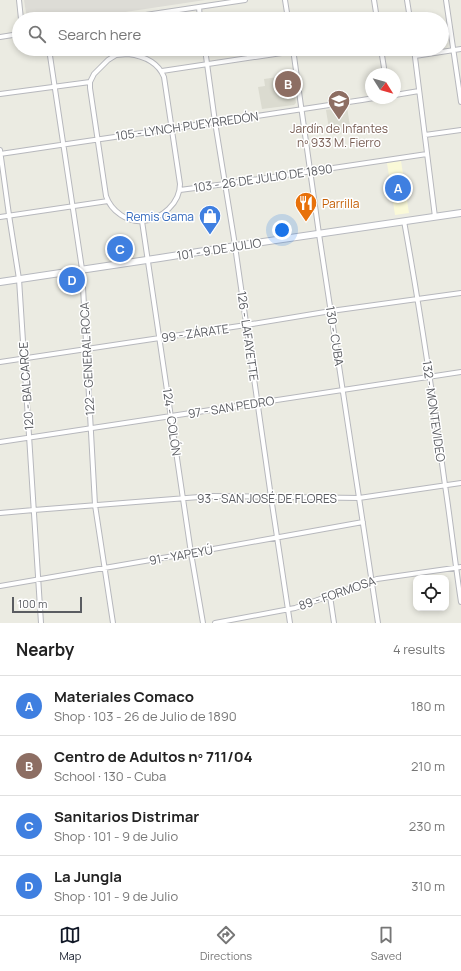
<!DOCTYPE html>
<html lang="en">
<head>
<meta charset="utf-8">
<style>
  body { margin:0; font-family:Manrope,sans-serif; background:#f6f6f6; color:#222 }
  .controls { position:absolute; right:12px; bottom:12px; display:grid; overflow:hidden; border-radius:8px; box-shadow:0 2px 6px #0003 }
  .controls button { width:36px; height:36px; display:grid; place-items:center; padding:0; border:0; border-bottom:1px solid #e0e0e0; background:#fff; color:#222; font:20px sans-serif }
  .compass { position:absolute; left:365px; top:68px; width:36px; height:36px; border-radius:50%; background:#fff; box-shadow:0 2px 6px #0003; rotate:127deg }
  .scale { position:absolute; left:12px; bottom:10px; width:70px; box-sizing:border-box; padding-left:4px; border:2px solid #5a5c61; border-top:0; font-size:11px; line-height:14px; white-space:nowrap; color:#5a5c61; -webkit-text-stroke:3px #fff; paint-order:stroke }
  .you { position:absolute; left:282px; top:230px; width:14px; height:14px; margin:-10px; border:3px solid #fff; border-radius:50%; background:#1a73e8; box-shadow:0 0 0 6px #1a73e833 }
  .badge { display:grid; place-items:center; width:26px; height:26px; border-radius:50%; background:#111827; color:#fff; font-size:13px; font-weight:700 }
  .pin { position:absolute; translate:-50% -50%; border:2px solid #fff; box-shadow:0 1px 4px #0006 }
  .list { margin:0; padding:0; list-style:none }
  h2 { display:flex; justify-content:space-between; align-items:center; height:52px; margin:0; padding:0 16px; font-size:17px }
  h2 small { font-size:13px; font-weight:400; color:#767676 }
  .list li { display:grid; grid-template-columns:26px 1fr auto; gap:12px; align-items:center; box-sizing:border-box; height:60px; padding:0 16px; border-top:1px solid #e0e0e0 }
  .list b { display:block; font-size:15px; white-space:nowrap }
  .list p { margin:0; font-size:13px; white-space:nowrap; color:#767676 }
  .list em { font-size:13px; font-style:normal; color:#767676 }
  .icon { flex:none; width:22px; height:22px; fill:none; stroke:currentColor; stroke-width:2; stroke-linecap:round; stroke-linejoin:round }
  .map { position:relative; flex:none; width:461px; height:623px; overflow:hidden }
  .search { position:absolute; background:#fff; box-shadow:0 2px 6px #0003; left:12px; right:12px; top:12px; height:44px; display:flex; align-items:center; gap:10px; box-sizing:border-box; padding:0 14px; border-radius:22px; color:#767676; font-size:15px }
  .sheet { height:292px; background:#fff }
  nav { display:flex; justify-content:space-around; align-items:center; box-sizing:border-box; height:56px; border-top:1px solid #e0e0e0; background:#fff; font-size:11px; color:#767676 }
  nav a { display:grid; justify-items:center; gap:2px }
  nav .on { color:#111827 }
  .map>svg:first-child { display:block }
  .commercial { fill:#faf9d8 }
  .industrial { fill:#dddcd6 }
  .education { fill:#dbdbd0 }
  .lines { fill:none; stroke-linecap:round; stroke-linejoin:round }
  .street-casing { stroke:#b7b8bd; stroke-width:6 }
  .secondary-casing { stroke:#b7b9bf; stroke-width:8 }
  .street { stroke:#fff; stroke-width:4 }
  .secondary { stroke:#fff; stroke-width:6 }
  .labels { text-anchor:middle; dominant-baseline:central; stroke-width:3; stroke-linejoin:round; paint-order:stroke }
  .street-label { font-size:12px; fill:#5a5c61; stroke:#fff }
  .education-label { font-size:12px; fill:#785e54; stroke:#fff }
  .food-label { font-size:12px; fill:#c56008; stroke:#fff; text-anchor:start }
  .shop-label { font-size:12px; fill:#366cbe; stroke:#fff; text-anchor:end }
</style>
</head>
<body>
<div class="map">
<svg width="461" height="623" viewBox="0 0 461 623">
  <rect width="100%" height="100%" fill="#ebebe2"/>
  <path class="commercial" d="M401 161 409 213 395 215 387 163Z"/>
  <path class="industrial" d="M24 0H205L79 19H27Z"/>
  <path class="education" d="M292 75 296 103 294 105 262 109 258 87 265 86 264 79Z
    M347 107 351 132 330 135 326 110Z"/>
  <g class="lines">
    <g class="street-casing">
      <path id="street" d="M19 0 21 19
        M285 0 288 19
        M374 0 377 19
        M407 0 410 19
        M446 0 461 102
        M199 7 200 19
        M119 19 245 0
        M0 37 19 34
        M49 49 82 269 95 505 113 623
        M205 49 215 122 234 239 271 497 290 623
        M293 49 319 234 378 623
        M381 49 385 74
        M414 49 435 217
        M128 54C144 56 158 62 164 77L180 184C180 203 162 219 143 221 128 223 111 211 106 196L90 88V82L94 74 108 60 116 55Z
        M415 56 461 49
        M162 71 308 49
        M0 94 90 82
        M395 95 419 91
        M425 135 461 130
        M0 150 9 215 19 279 41 623
        M0 154C124 135 249 118 374 98
        M180 190 225 184 427 154
        M0 217 108 201
        M142 221 191 553 203 623
        M404 221C420 309 433 397 445 485 451 524 455 563 461 602
        M0 362 246 325 331 311 461 293
        M0 442 461 372
        M0 513 34 510 212 496 359 498 461 483
        M0 586 191 553 363 522
        M330 596 334 623
        M215 623 295 608 377 579 461 567"/>
    </g>
    <g class="secondary-casing">
      <path id="secondary" d="M0 282 160 258 242 245 461 213"/>
    </g>
    <use href="#street" class="street"/>
    <use href="#secondary" class="secondary"/>
  </g>
  <defs>
    <g id="school-pin" transform="scale(1.15)"><path d="M0 17L-7.5 6A9.5 9.5 0 1 1 7.5 6Z" fill="#8d6e63" stroke="#fff"/><path d="M0-5L7-2L0 1L-7-2ZM-4 1L0 2.5L4 1V4Q0 6-4 4Z" fill="#fff"/></g>
    <g id="restaurant-pin" transform="scale(1.15)"><path d="M0 17L-7.5 6A9.5 9.5 0 1 1 7.5 6Z" fill="#e8710a" stroke="#fff"/><path d="M-5-6h1v4h1v-4h1v4h1v-4h1v5L-1.5 .5V6h-2V.5L-5-1ZM5-6V6H3V1.5H1.5Q1.5-4 5-6Z" fill="#fff"/></g>
    <g id="shop-pin" transform="scale(1.15)"><path d="M0 17L-7.5 6A9.5 9.5 0 1 1 7.5 6Z" fill="#3f7fe0" stroke="#fff"/><path d="M-5-2.5h2.3a2.7 3.5 0 0 1 5.4 0H5L5.5 6h-11ZM-1.5-2.5h3a1.5 2.3 0 0 0-3 0Z" fill="#fff"/></g>
  </defs>
  <g fill-rule="evenodd">
    <use href="#school-pin" x="339" y="101"/>
    <use href="#restaurant-pin" x="306" y="203"/>
    <use href="#shop-pin" x="210" y="216"/>
  </g>
  <g class="labels">
    <g class="street-label">
      <text transform="translate(187 126) rotate(-8)">105 - LYNCH PUEYRREDÓN</text>
      <text transform="translate(263 178) rotate(-8)">103 - 26 DE JULIO DE 1890</text>
      <text transform="translate(219 249) rotate(-9)">101 - 9 DE JULIO</text>
      <text transform="translate(195 333) rotate(-8)">99 - ZÁRATE</text>
      <text transform="translate(248 336) rotate(82)">126 - LAFAYETTE</text>
      <text transform="translate(335 336) rotate(81)">130 - CUBA</text>
      <text transform="translate(87 359) rotate(-93)">122 - GENERAL ROCA</text>
      <text transform="translate(26 386) rotate(-94)">120 - BALCARCE</text>
      <text transform="translate(231 407) rotate(-9)">97 - SAN PEDRO</text>
      <text transform="translate(434 411) rotate(82)">132 - MONTEVIDEO</text>
      <text transform="translate(172 422) rotate(82)">124 - COLÓN</text>
      <text x="267" y="498">93 - SAN JOSÉ DE FLORES</text>
      <text transform="translate(181 555) rotate(-10)">91 - YAPEYÚ</text>
      <text transform="translate(337 593) rotate(-19)">89 - FORMOSA</text>
    </g>
    <g class="education-label">
      <text x="339" y="128">Jardín de Infantes<tspan x="339" dy="14">nº 933 M. Fierro</tspan></text>
    </g>
    <g class="food-label">
      <text x="322" y="203">Parrilla</text>
    </g>
    <g class="shop-label">
      <text x="194" y="216">Remis Gama</text>
    </g>
  </g>
</svg>
<div class="controls">
<button><svg class="icon" aria-label="locate" viewBox="0 0 24 24"><circle cx="12" cy="12" r="6"/><path d="M12 2v4M12 18v4M2 12h4M18 12h4"/></svg></button>
</div>
<svg class="compass" viewBox="-18 -18 36 36"><path d="M0-13l5 13h-10z" fill="#e53935"/><path d="M0 13l5-13h-10z" fill="#767676"/></svg>
<div class="scale">100 m</div>
<div class="you"></div>
<div class="pin badge" style="left:398px;top:188px;background:#3f7fe0">A</div>
<div class="pin badge" style="left:288px;top:84px;background:#8d6e63">B</div>
<div class="pin badge" style="left:120px;top:249px;background:#3f7fe0">C</div>
<div class="pin badge" style="left:72px;top:280px;background:#3f7fe0">D</div>
<div class="search"><svg class="icon" aria-label="search" viewBox="0 0 24 24"><circle cx="10" cy="10" r="6"/><path d="M15 15l6 6"/></svg>Search here</div>
</div>
<section class="sheet">
<h2>Nearby<small>4 results</small></h2>
<ul class="list">
<li><span class="badge" style="background:#3f7fe0">A</span><div><b>Materiales Comaco</b><p>Shop · 103 - 26 de Julio de 1890</p></div><em>180 m</em></li>
<li><span class="badge" style="background:#8d6e63">B</span><div><b>Centro de Adultos nº 711/04</b><p>School · 130 - Cuba</p></div><em>210 m</em></li>
<li><span class="badge" style="background:#3f7fe0">C</span><div><b>Sanitarios Distrimar</b><p>Shop · 101 - 9 de Julio</p></div><em>230 m</em></li>
<li><span class="badge" style="background:#3f7fe0">D</span><div><b>La Jungla</b><p>Shop · 101 - 9 de Julio</p></div><em>310 m</em></li>
</ul>
</section>
<nav>
<a class="on"><svg class="icon" aria-label="map" viewBox="0 0 24 24"><path d="M3 6l6-2 6 2 6-2v14l-6 2-6-2-6 2zM9 4v14M15 6v14"/></svg>Map</a>
<a><svg class="icon" aria-label="directions" viewBox="0 0 24 24"><path d="M12 3l9 9-9 9-9-9zM9 14v-3h6M13 9l2 2-2 2"/></svg>Directions</a>
<a><svg class="icon" aria-label="saved" viewBox="0 0 24 24"><path d="M7 4h10v16l-5-4-5 4z"/></svg>Saved</a>
</nav>
</body>
</html>
